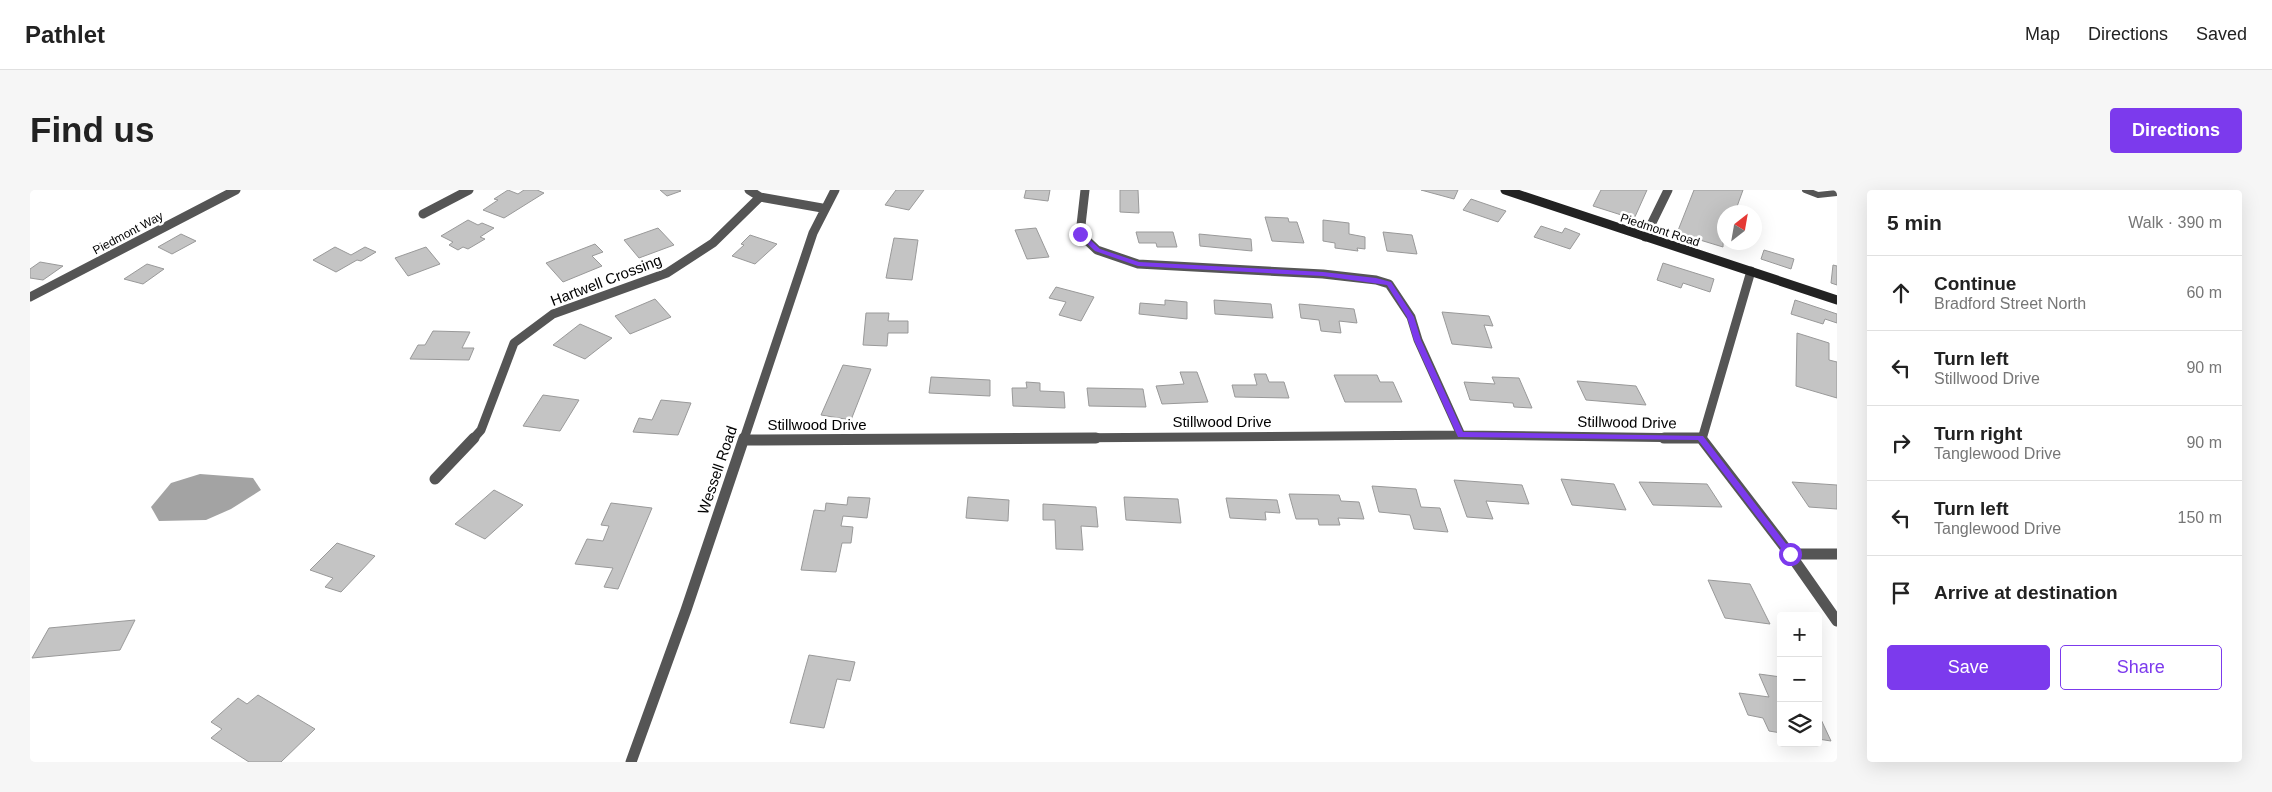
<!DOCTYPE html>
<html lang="en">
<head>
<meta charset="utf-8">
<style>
  body { margin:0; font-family:Helvetica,sans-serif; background:#f6f6f6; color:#222 }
  .controls { position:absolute; right:15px; bottom:15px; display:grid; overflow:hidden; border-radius:5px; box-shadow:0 5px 20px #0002 }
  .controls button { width:45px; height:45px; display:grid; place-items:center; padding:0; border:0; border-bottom:1px solid #e0e0e0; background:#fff; color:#222; font:25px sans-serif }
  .compass { position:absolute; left:1687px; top:15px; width:45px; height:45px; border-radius:50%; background:#fff; box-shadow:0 5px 20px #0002; rotate:31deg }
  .stop { position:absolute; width:15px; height:15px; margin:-11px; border:4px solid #7c3aed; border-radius:50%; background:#fff }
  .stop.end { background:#7c3aed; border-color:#fff; box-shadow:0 1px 5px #0008 }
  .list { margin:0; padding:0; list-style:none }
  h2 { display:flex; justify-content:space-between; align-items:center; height:65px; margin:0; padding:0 20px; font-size:21px }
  h2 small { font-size:16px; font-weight:400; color:#767676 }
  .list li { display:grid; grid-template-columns:32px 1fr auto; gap:15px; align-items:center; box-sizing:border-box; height:75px; padding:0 20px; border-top:1px solid #e0e0e0 }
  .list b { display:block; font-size:19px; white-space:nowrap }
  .list p { margin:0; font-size:16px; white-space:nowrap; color:#767676 }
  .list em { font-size:16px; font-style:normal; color:#767676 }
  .actions { display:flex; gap:10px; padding:15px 20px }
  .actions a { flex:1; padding:11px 0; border:1px solid #7c3aed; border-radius:5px; text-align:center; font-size:18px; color:#7c3aed }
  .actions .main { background:#7c3aed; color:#fff }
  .icon { flex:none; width:28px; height:28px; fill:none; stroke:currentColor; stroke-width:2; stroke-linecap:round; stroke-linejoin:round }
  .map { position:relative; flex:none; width:1807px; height:572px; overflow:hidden; border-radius:5px }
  header { display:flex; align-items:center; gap:30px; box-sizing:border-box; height:70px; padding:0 25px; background:#fff; border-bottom:1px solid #e0e0e0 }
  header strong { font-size:24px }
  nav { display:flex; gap:28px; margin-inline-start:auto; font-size:18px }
  .intro { display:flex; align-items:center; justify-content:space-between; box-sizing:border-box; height:120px; padding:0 30px }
  h1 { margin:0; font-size:35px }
  .button { padding:12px 22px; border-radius:5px; background:#7c3aed; color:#fff; font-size:18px; font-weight:700 }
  main { display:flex; gap:30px; padding:0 30px }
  aside { flex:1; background:#fff; border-radius:5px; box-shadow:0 5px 20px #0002 }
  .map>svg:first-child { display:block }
  .water { fill:#a3a3a3 }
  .building { fill:#c4c4c4; stroke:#999 }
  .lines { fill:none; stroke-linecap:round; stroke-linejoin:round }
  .lane { stroke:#555; stroke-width:6 }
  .street-far1 { stroke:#555; stroke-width:9 }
  .street { stroke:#555; stroke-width:11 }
  .secondary { stroke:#222; stroke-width:9 }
  .route { fill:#7c3aed }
  .labels { text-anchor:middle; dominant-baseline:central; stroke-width:5; stroke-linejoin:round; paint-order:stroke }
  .far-street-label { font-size:12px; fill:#000; stroke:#fff }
  .street-label { font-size:15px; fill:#000; stroke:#fff }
</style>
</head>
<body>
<header>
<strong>Pathlet</strong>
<nav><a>Map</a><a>Directions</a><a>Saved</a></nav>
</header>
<div class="intro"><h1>Find us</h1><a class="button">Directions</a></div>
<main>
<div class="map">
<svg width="1807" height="572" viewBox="0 0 1807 572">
  <rect width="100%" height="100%" fill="#fff"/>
  <path class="water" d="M170 284 223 288 231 300 201 319 176 330 129 331 121 317 141 293Z"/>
  <path class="building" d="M478 0 488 4 494 0H507L514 3 474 28 453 20 468 10 464 9Z
    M630 0H649L651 1 637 6Z
    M866 0H894L879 20 855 15Z
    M996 0H1020L1018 11 994 8Z
    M1090 0H1108L1109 23 1090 22Z
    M1391 0H1428L1424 9Z
    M1571 0H1617L1604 29 1563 16Z
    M1664 0H1713L1705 22H1694L1693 57 1647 43Z
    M1441 9 1476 21 1468 32 1433 20Z
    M1235 27 1258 28 1259 32H1267L1274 53 1242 51Z
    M438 30 448 35 452 33 464 38 450 47 455 49 438 59 433 57 428 60 419 55 423 52 411 46Z
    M1293 30 1319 33V44L1335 47V59L1327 58 1328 61 1305 58V53L1293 51Z
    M1511 36 1532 43 1535 38 1550 44 1540 59 1504 47Z
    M628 38 644 55 609 68 594 50Z
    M1006 38 1019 67 997 69 985 40Z
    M1106 42H1143L1147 57H1127L1126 53H1109Z
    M1353 42 1382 45 1387 64 1357 61Z
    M151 44 166 51 142 64 128 57Z
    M1169 44 1221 49 1222 61 1170 56Z
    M720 45 747 54 725 74 702 66 714 55 711 54Z
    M864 48 888 50 882 90 856 88Z
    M565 54 573 62 562 66 572 76 533 92 516 73Z
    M305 57 321 65 335 57 346 62 331 71 327 70 306 82 283 70Z
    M396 57 410 74 378 86 365 68Z
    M1734 60 1764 69 1761 79 1731 69Z
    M10 72 33 76 13 90 0 88V79Z
    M1633 73 1684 89 1680 102 1653 93 1651 98 1627 90Z
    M117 74 134 79 113 94 94 89Z
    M1803 75 1807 76V95L1801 93Z
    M1026 97 1064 107 1051 131 1029 125 1036 112 1019 108Z
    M625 109 641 127 600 144 585 126Z
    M1135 110 1157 112V129L1109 124 1110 113 1135 115Z
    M1184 110 1241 114 1243 128 1185 124Z
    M1765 110 1807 124V133L1795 129 1793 134 1761 124Z
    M1269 114 1324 119 1327 133 1309 131 1311 143 1291 141 1289 130 1271 128Z
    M1412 122 1459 126 1463 136 1454 135 1462 158 1422 154Z
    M836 123H859L858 131H878V143H858L857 156 833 155Z
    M550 134 582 148 555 169 523 155Z
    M403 141 440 142 432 158H444L439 170 380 169 388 155H395Z
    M1767 143 1799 153V170L1807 172V208L1766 196Z
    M813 175 841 179 821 230 791 225Z
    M1150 182H1167L1178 212 1132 214 1126 196 1154 194Z
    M1224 184H1236L1239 192H1254L1259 208 1205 207 1202 195H1227Z
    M1304 185H1347L1350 192H1363L1372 212H1315Z
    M901 187 960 190V206L899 203Z
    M1462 187 1489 188 1502 218 1484 217 1483 213 1440 210 1434 192 1465 194Z
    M1547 191 1606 196 1616 215 1556 210Z
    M996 192 1010 193V201L1034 202 1035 218 983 216 982 198H997Z
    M1057 198 1113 199 1116 217 1059 216Z
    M513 205 549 210 530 241 493 236Z
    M631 210 661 213 648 245 603 242 609 228 622 230Z
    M1531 289 1584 294 1596 320 1542 315Z
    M1424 290 1492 295 1499 314 1456 311 1463 329 1437 327Z
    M1609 292 1677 294 1692 317 1623 315Z
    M1762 292 1807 295V319L1779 317Z
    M1342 296 1386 299 1391 317 1410 318 1418 342 1384 339 1380 325 1349 322Z
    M464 300 493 315 455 349 425 334Z
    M1259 304 1309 305 1311 311 1329 312 1334 329 1308 328 1310 335H1289L1288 329H1266Z
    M818 307 840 308 837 328 813 326 811 336 823 337 821 353H812L806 382 771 380 784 320 795 321 796 313 817 315Z
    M938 307 979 310 978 331 936 328Z
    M1094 307 1148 309 1151 333 1096 330Z
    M1196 308 1247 310 1250 323 1235 322 1236 330 1200 328Z
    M581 313 622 318 588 399 574 397 583 378 545 374 557 349 573 351 579 336 571 335Z
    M1013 314 1066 317 1068 337 1051 336 1053 360 1026 359 1025 330H1013Z
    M307 353 345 366 311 402 295 397 303 388 280 380Z
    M1678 390 1720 394 1740 434 1695 428Z
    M105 430 90 460 2 468 19 438Z
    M779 465 825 472 820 491 807 489 794 538 760 533Z
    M1729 484 1751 487V543L1739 541 1733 528 1718 525 1709 503 1739 507Z
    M228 505 285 539 251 572H219L181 548 192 539 181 532 208 508 217 514Z
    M1788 523 1801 551 1788 549Z"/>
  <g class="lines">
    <path class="lane" d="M1775 0 1788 5 1807 3"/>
    <path class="street-far1" d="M719 0 730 7 792 18
      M1055 0 1050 44 1067 60 1108 74 1293 84 1346 90 1359 94 1381 127 1388 150 1431 245
      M393 24 439 0
      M1615 47 1638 0
      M0 107 206 0
      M443 249 451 240 484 153 523 124 637 83 683 53 730 7
      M714 249 783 43 805 0
      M887 249 1431 245 1671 248
      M1672 249 1721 81"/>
    <path class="street" d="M1634 248H1671
      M1671 248 1760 364 1807 431
      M714 250 1066 248
      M405 289 444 248
      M1760 364H1807
      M601 572 656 420 714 248"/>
    <path class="secondary" d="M1475 0 1807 110"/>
  </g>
  <path class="route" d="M1048 42H1052L1070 59 1109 72 1293 82 1346 88 1361 92 1384 127 1391 150 1433 242 1673 246 1764 364 1763 366H1757L1668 250 1428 247 1384 150 1377 127 1357 95 1293 86 1108 76 1065 61 1048 45Z"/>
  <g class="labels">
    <g class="far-street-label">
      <text transform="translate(1630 40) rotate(18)">Piedmont Road</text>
      <text transform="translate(98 43) rotate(-28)">Piedmont Way</text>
    </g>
    <g class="street-label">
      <text transform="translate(576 90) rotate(-21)">Hartwell Crossing</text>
      <text x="1192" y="231">Stillwood Drive</text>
      <text transform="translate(1597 232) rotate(1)">Stillwood Drive</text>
      <text x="787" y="234">Stillwood Drive</text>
      <text transform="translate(687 280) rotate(-71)">Wessell Road</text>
    </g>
  </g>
</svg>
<div class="controls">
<button>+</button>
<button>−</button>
<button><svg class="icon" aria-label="layers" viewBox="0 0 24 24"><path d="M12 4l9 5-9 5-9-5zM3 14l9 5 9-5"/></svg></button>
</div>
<svg class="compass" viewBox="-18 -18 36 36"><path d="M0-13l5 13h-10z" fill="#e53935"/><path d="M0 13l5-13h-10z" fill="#767676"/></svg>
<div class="stop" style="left:1760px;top:364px"></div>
<div class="stop end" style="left:1050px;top:44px"></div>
</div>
<aside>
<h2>5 min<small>Walk · 390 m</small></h2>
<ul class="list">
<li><svg class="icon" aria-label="ahead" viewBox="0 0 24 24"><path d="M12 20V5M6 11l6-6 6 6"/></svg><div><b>Continue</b><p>Bradford Street North</p></div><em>60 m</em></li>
<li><svg class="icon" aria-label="left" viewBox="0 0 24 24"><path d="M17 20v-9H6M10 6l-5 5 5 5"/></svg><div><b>Turn left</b><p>Stillwood Drive</p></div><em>90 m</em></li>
<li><svg class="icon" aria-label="right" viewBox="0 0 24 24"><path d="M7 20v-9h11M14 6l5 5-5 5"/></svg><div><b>Turn right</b><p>Tanglewood Drive</p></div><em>90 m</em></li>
<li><svg class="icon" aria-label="left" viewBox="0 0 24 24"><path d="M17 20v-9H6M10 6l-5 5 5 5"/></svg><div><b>Turn left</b><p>Tanglewood Drive</p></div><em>150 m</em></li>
<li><svg class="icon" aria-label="arrive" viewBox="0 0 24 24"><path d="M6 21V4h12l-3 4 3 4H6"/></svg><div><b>Arrive at destination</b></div></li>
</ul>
<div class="actions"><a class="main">Save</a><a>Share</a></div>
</aside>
</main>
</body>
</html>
